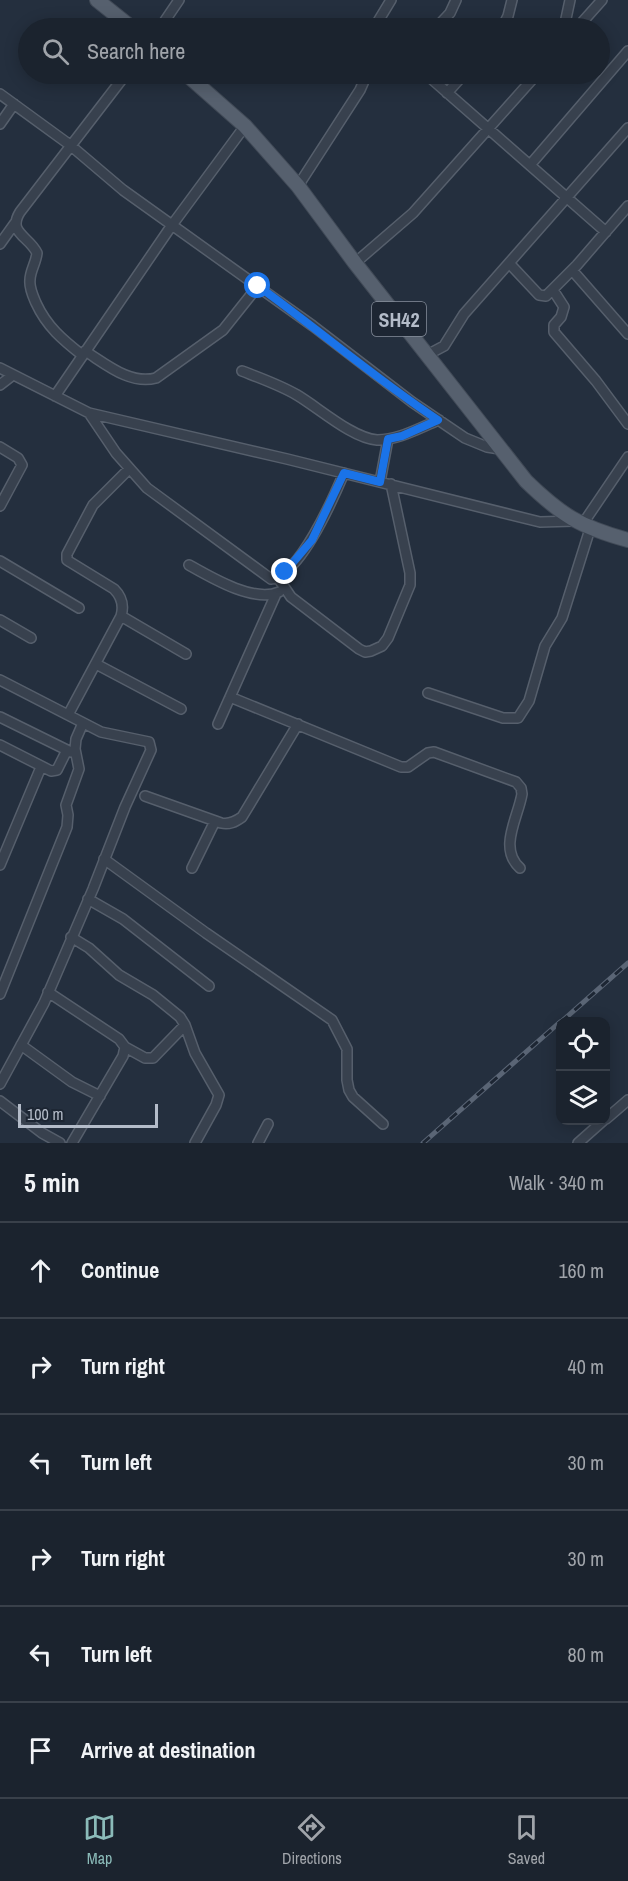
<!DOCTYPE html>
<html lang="en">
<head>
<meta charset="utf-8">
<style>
  body { margin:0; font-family:"Archivo Narrow",sans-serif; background:#242b36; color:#f1f3f6 }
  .controls { position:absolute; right:18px; bottom:18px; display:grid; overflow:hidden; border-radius:12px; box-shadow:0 3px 15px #0003 }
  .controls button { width:54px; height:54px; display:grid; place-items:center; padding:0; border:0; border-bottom:2px solid #39404a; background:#1b232e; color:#f1f3f6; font:30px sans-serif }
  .scale { position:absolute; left:18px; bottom:15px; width:140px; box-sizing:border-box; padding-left:6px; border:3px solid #b4bcc9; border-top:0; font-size:16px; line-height:21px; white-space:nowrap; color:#b4bcc9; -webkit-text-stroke:4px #1d2633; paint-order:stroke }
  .stop { position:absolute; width:18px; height:18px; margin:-14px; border:4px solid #1a73e8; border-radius:50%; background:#fff }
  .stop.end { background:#1a73e8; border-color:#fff; box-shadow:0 2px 6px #0008 }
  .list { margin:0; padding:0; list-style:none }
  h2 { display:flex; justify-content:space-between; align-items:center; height:78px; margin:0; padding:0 24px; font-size:26px }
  h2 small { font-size:20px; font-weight:400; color:#a0a4aa }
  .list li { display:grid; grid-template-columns:39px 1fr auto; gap:18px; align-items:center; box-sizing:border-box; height:96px; padding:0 24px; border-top:2px solid #39404a }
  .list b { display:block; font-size:22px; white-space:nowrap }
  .list em { font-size:20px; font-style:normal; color:#a0a4aa }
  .icon { flex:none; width:33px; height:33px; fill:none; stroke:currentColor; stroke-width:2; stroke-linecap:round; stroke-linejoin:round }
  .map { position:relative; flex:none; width:628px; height:1143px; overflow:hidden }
  .search { position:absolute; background:#1b232e; box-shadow:0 3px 15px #0003; left:18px; right:18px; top:18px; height:66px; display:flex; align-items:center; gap:15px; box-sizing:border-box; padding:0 21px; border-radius:33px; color:#a0a4aa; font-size:22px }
  .sheet { height:654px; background:#1b232e }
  nav { display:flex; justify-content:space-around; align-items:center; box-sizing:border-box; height:84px; border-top:2px solid #39404a; background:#1b232e; font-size:16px; color:#a0a4aa }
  nav a { display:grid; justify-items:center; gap:3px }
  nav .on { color:#8bbbb9 }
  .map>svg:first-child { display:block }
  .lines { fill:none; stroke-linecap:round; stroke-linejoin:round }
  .minor-casing { stroke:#565f6c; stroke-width:12 }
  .primary-casing { stroke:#414a57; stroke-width:16 }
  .minor { stroke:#38414e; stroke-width:9 }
  .primary { stroke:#56606e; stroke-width:14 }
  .rail-casing { stroke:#5a6575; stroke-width:5 }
  .rail { stroke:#1d2633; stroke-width:3; stroke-dasharray:9; stroke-linecap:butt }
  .route { stroke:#1a73e8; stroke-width:8 }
  .labels { text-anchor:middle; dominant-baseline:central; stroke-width:4.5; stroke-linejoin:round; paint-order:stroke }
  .shield { fill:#1d2633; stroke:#878f9c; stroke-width:1.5 }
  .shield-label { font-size:20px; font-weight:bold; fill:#b4bcc9 }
</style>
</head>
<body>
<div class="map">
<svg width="628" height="1143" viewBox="0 0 628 1143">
  <rect width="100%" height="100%" fill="#242f3e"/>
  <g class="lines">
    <g class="minor-casing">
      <path id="minor" d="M160 28 179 0
        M374 28 391 0
        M436 28 450 13 456 0
        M502 28 508 16 512 0
        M564 28 570 0
        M577 28 602 0
        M426 74 606 232
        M447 93 464 74
        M0 94 70 145 123 190 313 326 412 402 465 438 487 447 500 449
        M0 124 14 104
        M530 165 628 51
        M298 186 360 90 367 74
        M0 244 15 223
        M355 263 413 213 537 74
        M509 263 539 295 546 296 577 265 628 206
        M572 270 628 334
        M553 290 564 307 561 317 554 325V332L596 381 628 424
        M85 351C106 364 130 385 156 378L223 330 258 286
        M82 355C63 340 47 327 36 303 33 296 29 288 30 280 30 271 36 263 37 253 29 236 7 233 20 212L126 74
        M427 355 444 346 464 314 628 128
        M0 368 89 413 287 459 540 522 574 521
        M242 371C260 378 280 385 297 395 319 408 352 438 377 440 399 440 419 428 439 420
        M0 385 13 375
        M55 396 172 225 245 126
        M89 413 116 453 147 488 271 579C300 575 333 499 344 473
        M0 447 18 458 22 465 0 506
        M380 482 388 439
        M582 525 628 457
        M0 561 79 608
        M189 565C212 578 254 603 279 592
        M278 578 291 597 359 649 365 652 371 651 382 646 388 638 410 585V573L391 484
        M121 616 186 654
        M0 620 31 638
        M96 664 181 709
        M0 680 101 732 149 742 151 750 125 807 93 889 44 1003 0 1084
        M428 693 503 718H518L529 701 545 646 562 618 590 529
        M230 697 401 767H408L428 753 434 752 516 782 521 788 522 794C518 818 498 848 520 868
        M68 715 121 616C124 606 122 597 114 589L70 562 67 560V554L93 505 129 469
        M0 717 71 752
        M218 724 276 594
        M0 745 51 771 57 770 67 750
        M145 796 221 823C229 825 235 822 242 817L298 724
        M104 859 206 933 332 1020 347 1049V1080L349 1090 353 1097 383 1124
        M0 865 41 767
        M192 868 215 821
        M88 899 123 919 209 986
        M71 937 89 948 119 975 153 995 180 1017 185 1025 195 1053 219 1095 216 1105 195 1143
        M48 992 119 1039 125 1047 123 1056 72 1143
        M0 994 67 827 68 815 66 805 79 769 75 749 76 739 83 723
        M21 1045 72 1082 100 1096
        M125 1047 145 1058H153L185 1025
        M0 1101 42 1133 60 1143
        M606 1119 628 1100
        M258 1143 268 1124
        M578 1143 604 1120"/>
    </g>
    <g class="primary-casing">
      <path id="primary" d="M97 0 132 28
        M186 74 245 126 298 186 355 263 526 481C561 515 580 527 628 540"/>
    </g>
    <use href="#minor" class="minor"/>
    <use href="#primary" class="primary"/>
    <g class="rail-casing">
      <path id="rail" d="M561 1022 628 963
        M423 1143 560 1022"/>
    </g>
    <use href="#rail" class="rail"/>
  </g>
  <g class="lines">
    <path class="route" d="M258 286C319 330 376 379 438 420L402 436 388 439 380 482 344 473 312 540 285 572"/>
  </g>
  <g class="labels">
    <rect class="shield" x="372" y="302" width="54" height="34" rx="4.5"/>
    <g class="shield-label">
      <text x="399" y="319">SH42</text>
    </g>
  </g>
</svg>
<div class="controls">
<button><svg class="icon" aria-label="locate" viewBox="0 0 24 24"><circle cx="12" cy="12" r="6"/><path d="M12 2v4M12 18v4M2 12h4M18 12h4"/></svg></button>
<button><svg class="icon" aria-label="layers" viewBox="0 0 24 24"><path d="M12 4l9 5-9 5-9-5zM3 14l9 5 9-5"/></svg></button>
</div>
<div class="scale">100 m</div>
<div class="stop" style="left:258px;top:286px"></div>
<div class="stop end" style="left:285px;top:572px"></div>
<div class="search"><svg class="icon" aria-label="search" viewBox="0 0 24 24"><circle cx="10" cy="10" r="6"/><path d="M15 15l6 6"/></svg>Search here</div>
</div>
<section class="sheet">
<h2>5 min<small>Walk · 340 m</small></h2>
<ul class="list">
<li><svg class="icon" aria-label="ahead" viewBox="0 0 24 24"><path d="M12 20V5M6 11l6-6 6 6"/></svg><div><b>Continue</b></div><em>160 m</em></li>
<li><svg class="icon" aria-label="right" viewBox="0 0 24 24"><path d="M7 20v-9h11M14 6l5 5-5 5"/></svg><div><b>Turn right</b></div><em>40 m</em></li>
<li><svg class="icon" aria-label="left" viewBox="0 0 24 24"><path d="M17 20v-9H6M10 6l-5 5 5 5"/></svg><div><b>Turn left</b></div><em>30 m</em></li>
<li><svg class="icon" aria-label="right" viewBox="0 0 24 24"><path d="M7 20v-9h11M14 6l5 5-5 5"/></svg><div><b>Turn right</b></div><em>30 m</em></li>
<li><svg class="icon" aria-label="left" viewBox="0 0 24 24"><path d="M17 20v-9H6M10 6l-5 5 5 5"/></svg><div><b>Turn left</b></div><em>80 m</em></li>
<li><svg class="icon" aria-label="arrive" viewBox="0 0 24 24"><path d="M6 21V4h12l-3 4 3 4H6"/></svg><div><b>Arrive at destination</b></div></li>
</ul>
</section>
<nav>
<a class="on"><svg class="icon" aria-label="map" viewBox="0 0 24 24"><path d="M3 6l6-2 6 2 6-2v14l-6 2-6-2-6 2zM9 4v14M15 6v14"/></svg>Map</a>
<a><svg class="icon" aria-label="directions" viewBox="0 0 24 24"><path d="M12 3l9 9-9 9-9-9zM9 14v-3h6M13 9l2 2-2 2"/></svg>Directions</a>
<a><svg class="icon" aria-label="saved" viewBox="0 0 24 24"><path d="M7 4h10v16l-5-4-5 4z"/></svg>Saved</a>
</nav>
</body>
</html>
